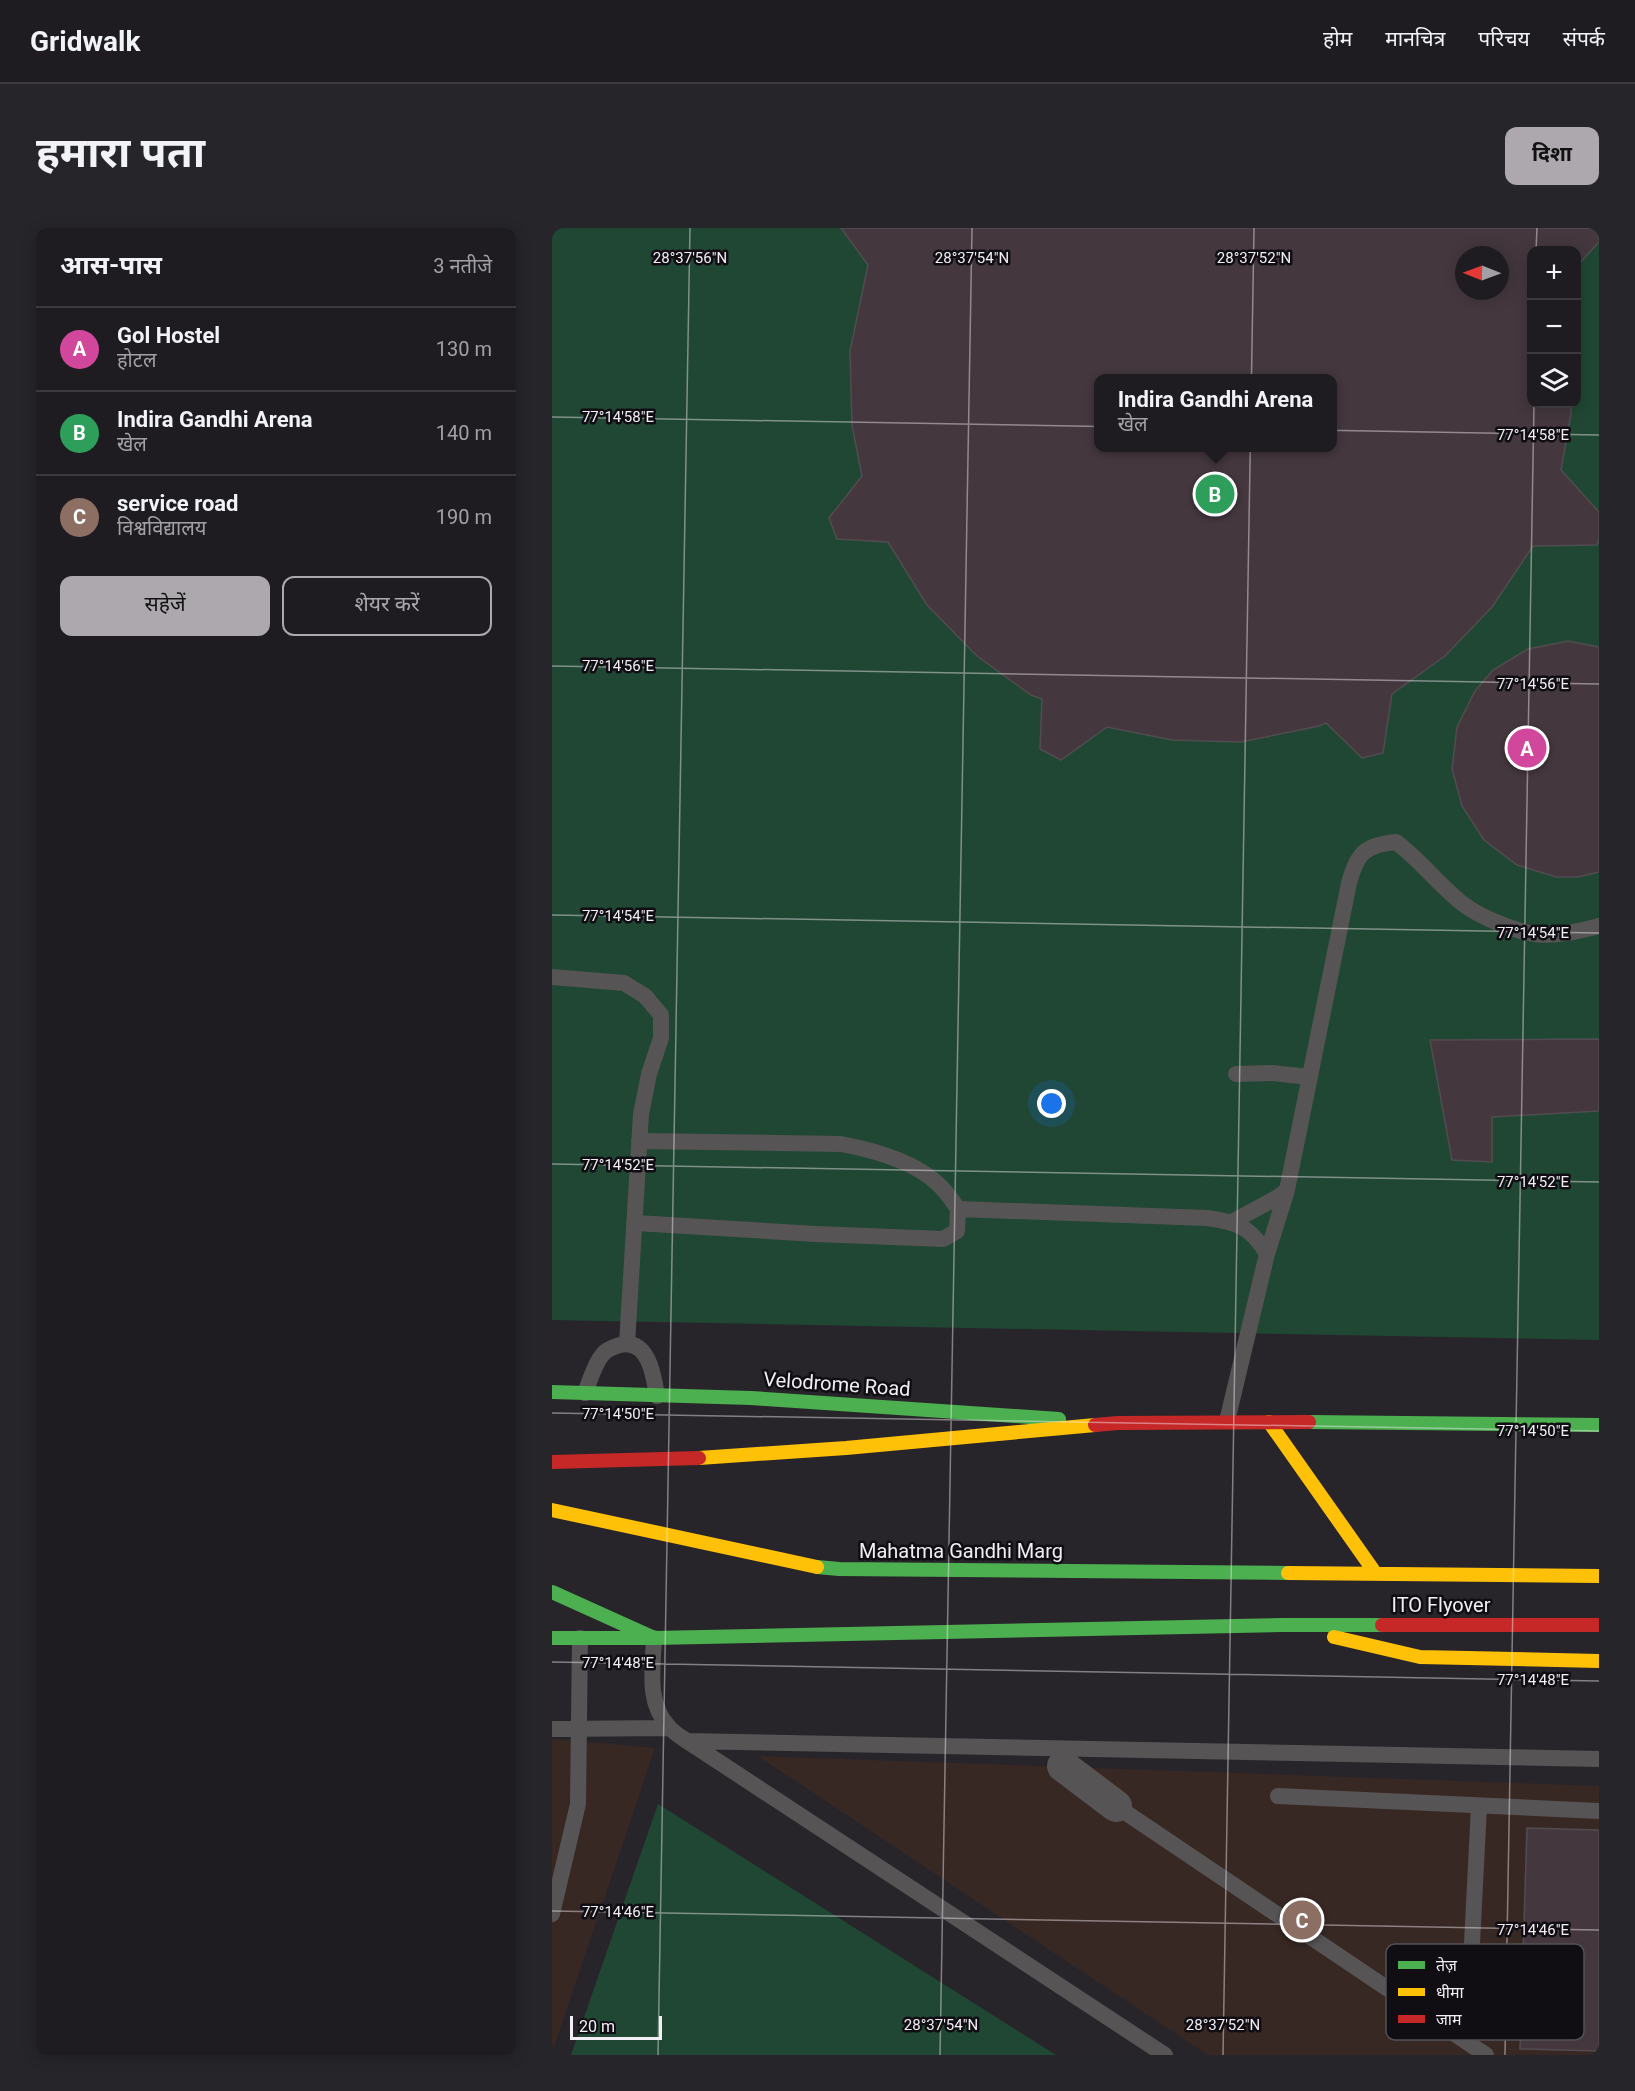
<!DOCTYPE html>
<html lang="hi">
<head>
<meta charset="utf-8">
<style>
  body { margin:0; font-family:Roboto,"Noto Sans Devanagari",sans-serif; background:#262529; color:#f1f3f6 }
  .controls { position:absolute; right:18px; top:18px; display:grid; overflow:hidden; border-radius:12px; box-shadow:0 3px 15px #0003 }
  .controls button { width:54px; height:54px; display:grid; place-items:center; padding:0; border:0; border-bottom:2px solid #3c3a3e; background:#1e1c20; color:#f1f3f6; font:30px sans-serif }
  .compass { position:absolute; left:903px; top:18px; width:54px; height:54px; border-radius:50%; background:#1e1c20; box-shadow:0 3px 15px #0003; rotate:271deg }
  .scale { position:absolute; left:18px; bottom:15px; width:92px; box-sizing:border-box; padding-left:6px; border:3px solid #f3eef5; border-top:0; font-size:16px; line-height:21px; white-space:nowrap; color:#f3eef5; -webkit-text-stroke:4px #100e12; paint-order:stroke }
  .you { position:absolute; left:500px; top:876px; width:21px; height:21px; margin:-15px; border:4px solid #fff; border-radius:50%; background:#1a73e8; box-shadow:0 0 0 9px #1a73e833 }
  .badge { display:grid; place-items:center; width:39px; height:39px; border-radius:50%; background:#aca8ae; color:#fff; font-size:20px; font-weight:700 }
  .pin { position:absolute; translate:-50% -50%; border:3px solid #fff; box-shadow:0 2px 6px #0006 }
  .popup { position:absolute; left:542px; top:146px; width:243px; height:78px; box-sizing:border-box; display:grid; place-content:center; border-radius:12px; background:#1e1c20; filter:drop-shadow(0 2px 4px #0005); font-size:20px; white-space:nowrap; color:#a1a1a5 }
  .popup b { font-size:22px; color:#f1f3f6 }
  .popup::after { content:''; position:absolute; left:50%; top:100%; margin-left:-12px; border:12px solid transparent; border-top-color:#1e1c20 }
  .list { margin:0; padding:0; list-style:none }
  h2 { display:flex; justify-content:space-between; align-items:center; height:78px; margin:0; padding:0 24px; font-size:26px }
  h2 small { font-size:20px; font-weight:400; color:#a1a1a5 }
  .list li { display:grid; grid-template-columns:39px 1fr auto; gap:18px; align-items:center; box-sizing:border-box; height:84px; padding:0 24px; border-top:2px solid #3c3a3e }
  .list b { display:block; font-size:22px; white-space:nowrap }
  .list p { margin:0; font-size:20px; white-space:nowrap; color:#a1a1a5 }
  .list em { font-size:20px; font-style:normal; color:#a1a1a5 }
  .actions { display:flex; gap:12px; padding:18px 24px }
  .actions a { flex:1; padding:14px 0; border:2px solid #aca8ae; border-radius:12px; text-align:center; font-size:21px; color:#aca8ae }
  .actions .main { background:#aca8ae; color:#111 }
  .icon { flex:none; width:33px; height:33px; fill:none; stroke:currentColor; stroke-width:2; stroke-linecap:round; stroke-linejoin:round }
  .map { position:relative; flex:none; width:1047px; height:1827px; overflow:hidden; border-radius:12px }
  header { display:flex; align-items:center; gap:36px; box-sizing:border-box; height:84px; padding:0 30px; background:#1e1c20; border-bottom:2px solid #3c3a3e }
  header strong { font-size:28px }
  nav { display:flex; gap:33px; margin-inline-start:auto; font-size:21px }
  .intro { display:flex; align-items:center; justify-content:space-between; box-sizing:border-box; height:144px; padding:0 36px }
  h1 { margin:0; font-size:42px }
  .button { padding:15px 27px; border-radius:12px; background:#aca8ae; color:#111; font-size:21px; font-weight:700 }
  main { display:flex; gap:36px; padding:0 36px }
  aside { flex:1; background:#1e1c20; border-radius:12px; box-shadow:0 3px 15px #0003 }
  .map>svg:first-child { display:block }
  .education { fill:#382824 }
  .green { fill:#204734; fill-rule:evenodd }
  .building { fill:#44383e; stroke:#514c50; stroke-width:1.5; fill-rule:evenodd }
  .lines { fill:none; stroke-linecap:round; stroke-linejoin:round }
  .lane { stroke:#575455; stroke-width:16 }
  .street { stroke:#575455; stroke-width:32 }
  .fast { stroke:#4caf50; stroke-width:14 }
  .slow { stroke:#ffc107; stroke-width:14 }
  .jam { stroke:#c62828; stroke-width:14 }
  .ticks { fill:none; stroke:#f3eef5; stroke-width:1.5; stroke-opacity:0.45 }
  .labels { text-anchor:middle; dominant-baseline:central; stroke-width:5; stroke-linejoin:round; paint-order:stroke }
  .street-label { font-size:20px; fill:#f3eef5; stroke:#100e12 }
  .key { fill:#100e12; stroke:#545156; stroke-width:1.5 }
  .key-label { font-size:16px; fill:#f3eef5 }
  .ticks-label { font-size:15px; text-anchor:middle; fill:#f3eef5; stroke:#100e12; stroke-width:5; stroke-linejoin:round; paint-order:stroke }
</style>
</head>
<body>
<header>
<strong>Gridwalk</strong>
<nav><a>होम</a><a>मानचित्र</a><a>परिचय</a><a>संपर्क</a></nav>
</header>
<div class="intro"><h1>हमारा पता</h1><a class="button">दिशा</a></div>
<main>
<aside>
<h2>आस-पास<small>3 नतीजे</small></h2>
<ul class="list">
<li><span class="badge" style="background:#d1479c">A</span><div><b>Gol Hostel</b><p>होटल</p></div><em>130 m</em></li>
<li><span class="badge" style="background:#2e9e5b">B</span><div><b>Indira Gandhi Arena</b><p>खेल</p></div><em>140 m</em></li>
<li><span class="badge" style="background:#8d6e63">C</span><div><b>service road</b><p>विश्वविद्यालय</p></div><em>190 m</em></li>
</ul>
<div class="actions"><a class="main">सहेजें</a><a>शेयर करें</a></div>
</aside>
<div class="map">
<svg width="1047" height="1827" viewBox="0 0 1047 1827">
  <rect width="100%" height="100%" fill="#28252a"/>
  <path class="education" d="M0 1511 103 1520 0 1825Z
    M206 1528 1047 1558V1827H656Z"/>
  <path class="green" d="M0 0H1047V1112L0 1092ZM980 22H1024V176H980ZM912 27H948V63H912ZM546 150H780V220H546Z
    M106 1576 504 1827H19Z"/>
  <path class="building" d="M289 0H1047V14L1024 39V22H980V176H1019V186L1009 242 1047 284V312L1045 317 981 318 940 379 893 428 840 466 831 525 810 530 774 495 767 498 689 514 620 512 555 499 509 532 488 521 490 471 479 467 425 428 375 377 336 314 285 311 277 290 310 248 300 198 298 123 316 37ZM912 27H948V63H912ZM546 150H780V220H546Z
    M1016 413 1047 419V644L1026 649H1004L965 637 932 612 910 578 900 541 905 499 923 463 941 442 976 421Z
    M1047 811V883L940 889V934L900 932 878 812Z
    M975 1600 1047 1602V1823L968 1821Z"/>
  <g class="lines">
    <path class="lane" d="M0 749 72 755 93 768 109 787V810L97 846 89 886 75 1116
      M684 846 720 845 757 849
      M87 913 289 916C321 922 361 933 385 955 393 962 400 972 406 981
      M680 994 726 969 735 962
      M84 995 264 1006 391 1011 405 1003 406 981 655 990C685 994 699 999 715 1026
      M33 1165C38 1153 42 1136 51 1126 55 1121 62 1119 68 1117 97 1110 102 1149 105 1168
      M675 1193 715 1026 735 962 797 655C805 625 813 617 844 614 868 632 887 657 911 676 928 689 962 703 983 706 1004 709 1027 703 1047 698
      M102 1410C101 1440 94 1475 117 1499 122 1505 129 1509 135 1513
      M0 1501 117 1500
      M726 1568 1047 1583
      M564 1578 934 1827
      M0 1686 26 1576 28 1410
      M915 1814 927 1578
      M613 1827 135 1513 1047 1531"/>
    <path class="street" d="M511 1538 564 1578"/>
    <path class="fast" d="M0 1164 199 1170 507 1191
      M757 1194 1047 1197
      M265 1339 287 1341 736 1345
      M0 1364 102 1410 731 1397H830
      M0 1410H102"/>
    <path class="slow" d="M717 1194 824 1346
      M147 1230 294 1220 543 1197
      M0 1282 265 1339
      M736 1345 1047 1348
      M782 1409 868 1429 1047 1433"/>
    <path class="jam" d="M543 1197 566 1195 757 1194
      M0 1234 147 1230
      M830 1397H1047"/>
  </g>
  <path class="ticks" d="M984 22 985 0M0 189 1047 207M0 438 1047 456M0 687 1047 705M0 936 1047 954M0 1185 1047 1203M0 1434 1047 1453M0 1683 1047 1702M106 1827 138 0M388 1827 420 0M671 1827 702 0M953 1827 982 176"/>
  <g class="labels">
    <g class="street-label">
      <text transform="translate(285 1156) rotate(4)">Velodrome Road</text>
      <text x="409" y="1323">Mahatma Gandhi Marg</text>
      <text x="889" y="1377">ITO Flyover</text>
    </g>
  </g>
  <rect x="834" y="1716" width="198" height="96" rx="9" class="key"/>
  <rect x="846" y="1733" width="27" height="8" fill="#4caf50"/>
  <rect x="846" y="1760" width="27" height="8" fill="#ffc107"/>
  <rect x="846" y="1787" width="27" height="8" fill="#c62828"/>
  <g class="key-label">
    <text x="884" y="1743">तेज़</text>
    <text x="884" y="1770">धीमा</text>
    <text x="884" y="1797">जाम</text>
  </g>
  <g class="ticks-label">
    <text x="138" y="35">28°37'56"N</text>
    <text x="420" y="35">28°37'54"N</text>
    <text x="702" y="35">28°37'52"N</text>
    <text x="66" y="194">77°14'58"E</text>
    <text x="981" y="212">77°14'58"E</text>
    <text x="66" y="443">77°14'56"E</text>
    <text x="981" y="461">77°14'56"E</text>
    <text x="66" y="693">77°14'54"E</text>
    <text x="981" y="710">77°14'54"E</text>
    <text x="66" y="942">77°14'52"E</text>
    <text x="981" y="959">77°14'52"E</text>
    <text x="66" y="1191">77°14'50"E</text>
    <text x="981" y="1208">77°14'50"E</text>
    <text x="66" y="1440">77°14'48"E</text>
    <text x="981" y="1457">77°14'48"E</text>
    <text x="66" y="1689">77°14'46"E</text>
    <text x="981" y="1707">77°14'46"E</text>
    <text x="389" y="1802">28°37'54"N</text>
    <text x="671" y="1802">28°37'52"N</text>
  </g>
</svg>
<div class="controls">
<button>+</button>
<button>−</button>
<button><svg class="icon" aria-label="layers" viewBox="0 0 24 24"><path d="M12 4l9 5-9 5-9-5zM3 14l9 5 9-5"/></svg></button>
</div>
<svg class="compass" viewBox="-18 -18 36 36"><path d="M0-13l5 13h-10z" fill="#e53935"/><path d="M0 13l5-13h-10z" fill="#a1a1a5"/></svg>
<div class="scale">20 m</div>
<div class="you"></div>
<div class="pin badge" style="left:975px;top:520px;background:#d1479c">A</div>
<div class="pin badge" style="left:663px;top:266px;background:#2e9e5b">B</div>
<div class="popup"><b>Indira Gandhi Arena</b>खेल</div>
<div class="pin badge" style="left:750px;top:1692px;background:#8d6e63">C</div>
</div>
</main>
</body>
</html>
